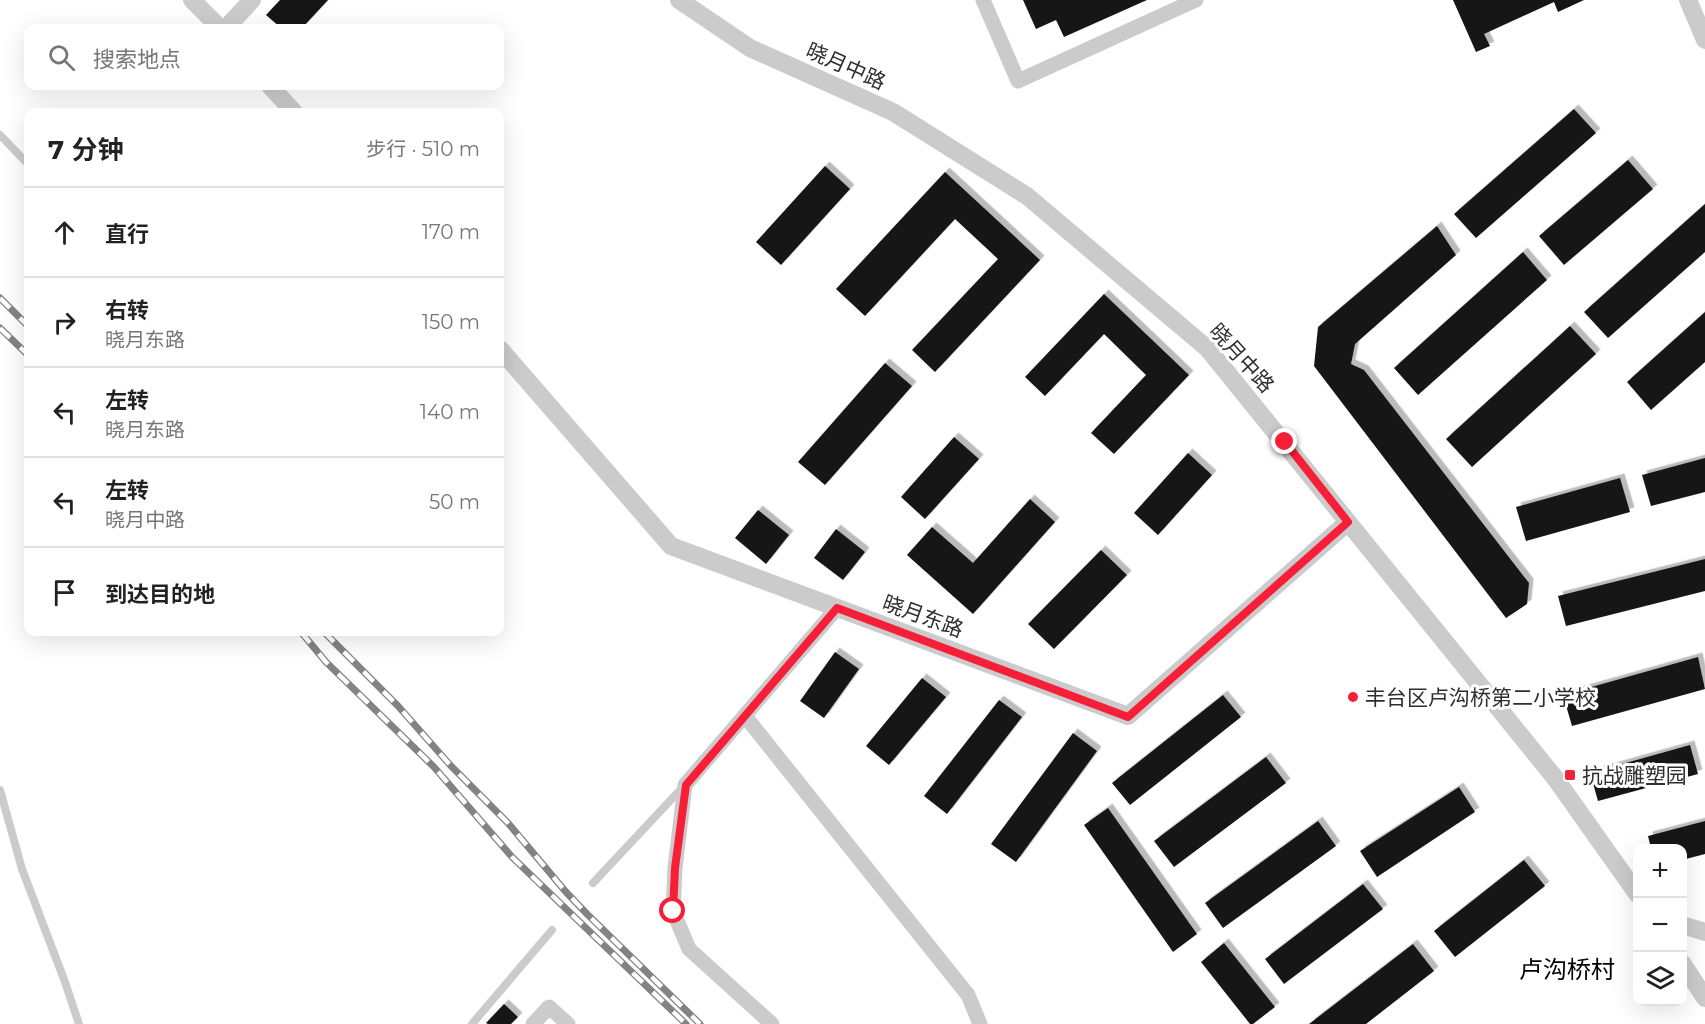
<!DOCTYPE html>
<html lang="zh">
<head>
<meta charset="utf-8">
<style>
  body { margin:0; font-family:Montserrat,"Noto Sans SC",sans-serif; background:#f6f6f6; color:#222 }
  .controls { position:absolute; right:18px; bottom:18px; display:grid; overflow:hidden; border-radius:12px; box-shadow:0 6px 24px #0002 }
  .controls button { width:54px; height:54px; display:grid; place-items:center; padding:0; border:0; border-bottom:2px solid #e0e0e0; background:#fff; color:#222; font:30px sans-serif }
  .stop { position:absolute; width:18px; height:18px; margin:-14px; border:4px solid #f61f37; border-radius:50%; background:#fff }
  .stop.end { background:#f61f37; border-color:#fff; box-shadow:0 2px 6px #0008 }
  .list { margin:0; padding:0; list-style:none }
  h2 { display:flex; justify-content:space-between; align-items:center; height:78px; margin:0; padding:0 24px; font-size:26px }
  h2 small { font-size:20px; font-weight:400; color:#767676 }
  .list li { display:grid; grid-template-columns:39px 1fr auto; gap:18px; align-items:center; box-sizing:border-box; height:90px; padding:0 24px; border-top:2px solid #e0e0e0 }
  .list b { display:block; font-size:22px; white-space:nowrap }
  .list p { margin:0; font-size:20px; white-space:nowrap; color:#767676 }
  .list em { font-size:20px; font-style:normal; color:#767676 }
  .icon { flex:none; width:33px; height:33px; fill:none; stroke:currentColor; stroke-width:2; stroke-linecap:round; stroke-linejoin:round }
  .map { position:relative; flex:none; width:1705px; height:1024px; overflow:hidden }
  .search { position:absolute; background:#fff; box-shadow:0 6px 24px #0002; left:24px; top:24px; width:480px; height:66px; display:flex; align-items:center; gap:15px; box-sizing:border-box; padding:0 21px; border-radius:12px; color:#767676; font-size:22px }
  .panel { position:absolute; background:#fff; box-shadow:0 6px 24px #0002; left:24px; top:108px; width:480px; height:528px; border-radius:12px }
  .map>svg:first-child { display:block }
  .building { fill:#151515; filter:url(#shadow) }
  .lines { fill:none; stroke-linecap:round; stroke-linejoin:round }
  .service { stroke:#cbcbcb; stroke-width:8 }
  .minor { stroke:#cbcbcb; stroke-width:15 }
  .tertiary { stroke:#cbcbcb; stroke-width:18 }
  .rail-casing { stroke:#838383; stroke-width:7 }
  .rail { stroke:#fff; stroke-width:4.5; stroke-dasharray:14; stroke-linecap:butt }
  .route { stroke:#f61f37; stroke-width:8 }
  .poi-dot { fill:#f61f37; stroke:#fff; stroke-width:2 }
  .labels { text-anchor:middle; dominant-baseline:central; stroke-width:6; stroke-linejoin:round; paint-order:stroke }
  .street-label { font-size:21px; fill:#2e2e2e; stroke:#fff }
  .poi-label { font-size:21px; fill:#2e2e2e; stroke:#fff; text-anchor:start }
  .quarter-label { font-size:24px; fill:#000; stroke:#fff }
</style>
</head>
<body>
<div class="map">
<svg width="1705" height="1024" viewBox="0 0 1705 1024">
  <defs>
    <filter id="shadow"><feDropShadow dx="4.5" dy="-4.5" stdDeviation="0" flood-color="#0004"/></filter>
  </defs>
  <rect width="100%" height="100%" fill="#fff"/>
  <path class="building" d="M280 0H328L302 28H281L266 15Z
    M1023 0H1147L1064 37 1056 20 1036 29Z
    M1453 0H1584L1558 12 1554 2 1484 34 1490 46 1476 52Z
    M1574 109 1596 133 1476 238 1454 214Z
    M1628 160 1653 189 1564 265 1539 236Z
    M825 166 850 189 781 265 756 242Z
    M945 172 1040 260 935 372 912 350 998 259 955 219 865 316 836 289Z
    M1705 204V252L1608 338 1584 312Z
    M1437 226 1456 255 1355 344 1351 364 1364 370 1529 583 1527 604 1506 618 1314 366 1318 327Z
    M1523 252 1547 280 1418 395 1394 368Z
    M1104 294 1189 375 1114 454 1091 433 1146 375 1104 334 1045 396 1025 377Z
    M1705 312V362L1651 410 1627 382Z
    M1570 326 1596 354 1472 467 1446 439Z
    M885 363 912 386 825 485 798 462Z
    M954 437 979 459 925 519 901 497Z
    M1188 453 1212 475 1158 535 1134 513Z
    M1705 458V492L1651 506 1642 475Z
    M1620 478 1630 512 1526 541 1516 507Z
    M1030 499 1055 522 973 614 907 555 932 527 973 563Z
    M758 510 789 535 766 564 735 538Z
    M836 529 865 552 843 580 814 558Z
    M1101 550 1127 575 1054 649 1028 624Z
    M1705 559V591L1566 626 1558 596Z
    M835 652 859 669 824 718 800 701Z
    M1698 657 1705 689 1572 726 1563 695Z
    M922 678 946 697 889 765 866 746Z
    M1223 695 1241 717 1130 805 1112 783Z
    M999 700 1022 717 947 814 924 796Z
    M1073 733 1097 751 1016 862 991 844Z
    M1690 745 1698 774 1598 801 1590 773Z
    M1266 757 1286 783 1174 867 1154 841Z
    M1459 787 1475 812 1377 877 1360 851Z
    M1108 808 1197 934 1173 952 1084 825Z
    M1318 821 1336 846 1223 928 1205 903Z
    M1705 821V854L1682 860V848H1651L1648 836Z
    M1524 860 1545 886 1455 957 1434 931Z
    M1363 884 1383 909 1284 984 1265 959Z
    M1224 943 1275 1007 1253 1024H1250L1201 962Z
    M1413 944 1434 971 1366 1024H1309Z
    M504 1004 518 1017 511 1024H488L486 1023Z"/>
  <g class="lines">
    <path class="service" d="M0 135 28 164
      M0 790 22 869 65 982 79 1024
      M593 883 682 788
      M472 1024 552 930"/>
    <path class="minor" d="M983 0 1018 81 1196 0
      M745 716 968 995 980 1024
      M533 1024 549 1007 568 1024
      M772 1024 689 949 673 911 675 868 685 785 837 608"/>
    <path class="tertiary" d="M192 0 220 28
      M679 0 750 48 893 112 1027 196 1208 349 1555 778 1638 895
      M1688 0 1705 40
      M226 28 252 0
      M270 86 294 112
      M500 349 671 546 1128 716 1348 522
      M1682 925 1705 932
      M1682 963 1705 998"/>
    <g class="rail-casing">
      <path id="rail" d="M0 298 28 326
        M0 328 28 355
        M301 632 326 662 434 767 512 857 686 1024
        M324 632 398 706 451 766 508 823 566 892 588 915 700 1024"/>
    </g>
    <use href="#rail" class="rail"/>
  </g>
  <g class="lines">
    <path class="route" d="M673 911 675 868 686 785 837 608 1128 717 1348 522 1285 442"/>
  </g>
  <g class="poi-dot">
    <circle cx="1353" cy="697" r="6"/>
    <rect x="1564" y="769" width="12" height="12" rx="3"/>
  </g>
  <g class="labels">
    <g class="street-label">
      <text transform="translate(846 66) rotate(24)">晓月中路</text>
      <text transform="translate(1242 358) rotate(48)">晓月中路</text>
      <text transform="translate(923 616) rotate(20)">晓月东路</text>
    </g>
    <g class="poi-label">
      <text x="1365" y="697">丰台区卢沟桥第二小学校</text>
      <text x="1582" y="775">抗战雕塑园</text>
    </g>
    <g class="quarter-label">
      <text x="1567" y="969">卢沟桥村</text>
    </g>
  </g>
</svg>
<div class="controls">
<button>+</button>
<button>−</button>
<button><svg class="icon" aria-label="layers" viewBox="0 0 24 24"><path d="M12 4l9 5-9 5-9-5zM3 14l9 5 9-5"/></svg></button>
</div>
<div class="stop" style="left:673px;top:911px"></div>
<div class="stop end" style="left:1285px;top:442px"></div>
<div class="search"><svg class="icon" aria-label="search" viewBox="0 0 24 24"><circle cx="10" cy="10" r="6"/><path d="M15 15l6 6"/></svg>搜索地点</div>
<section class="panel">
<h2>7 分钟<small>步行 · 510 m</small></h2>
<ul class="list">
<li><svg class="icon" aria-label="ahead" viewBox="0 0 24 24"><path d="M12 20V5M6 11l6-6 6 6"/></svg><div><b>直行</b></div><em>170 m</em></li>
<li><svg class="icon" aria-label="right" viewBox="0 0 24 24"><path d="M7 20v-9h11M14 6l5 5-5 5"/></svg><div><b>右转</b><p>晓月东路</p></div><em>150 m</em></li>
<li><svg class="icon" aria-label="left" viewBox="0 0 24 24"><path d="M17 20v-9H6M10 6l-5 5 5 5"/></svg><div><b>左转</b><p>晓月东路</p></div><em>140 m</em></li>
<li><svg class="icon" aria-label="left" viewBox="0 0 24 24"><path d="M17 20v-9H6M10 6l-5 5 5 5"/></svg><div><b>左转</b><p>晓月中路</p></div><em>50 m</em></li>
<li><svg class="icon" aria-label="arrive" viewBox="0 0 24 24"><path d="M6 21V4h12l-3 4 3 4H6"/></svg><div><b>到达目的地</b></div></li>
</ul>
</section>
</div>
</body>
</html>
